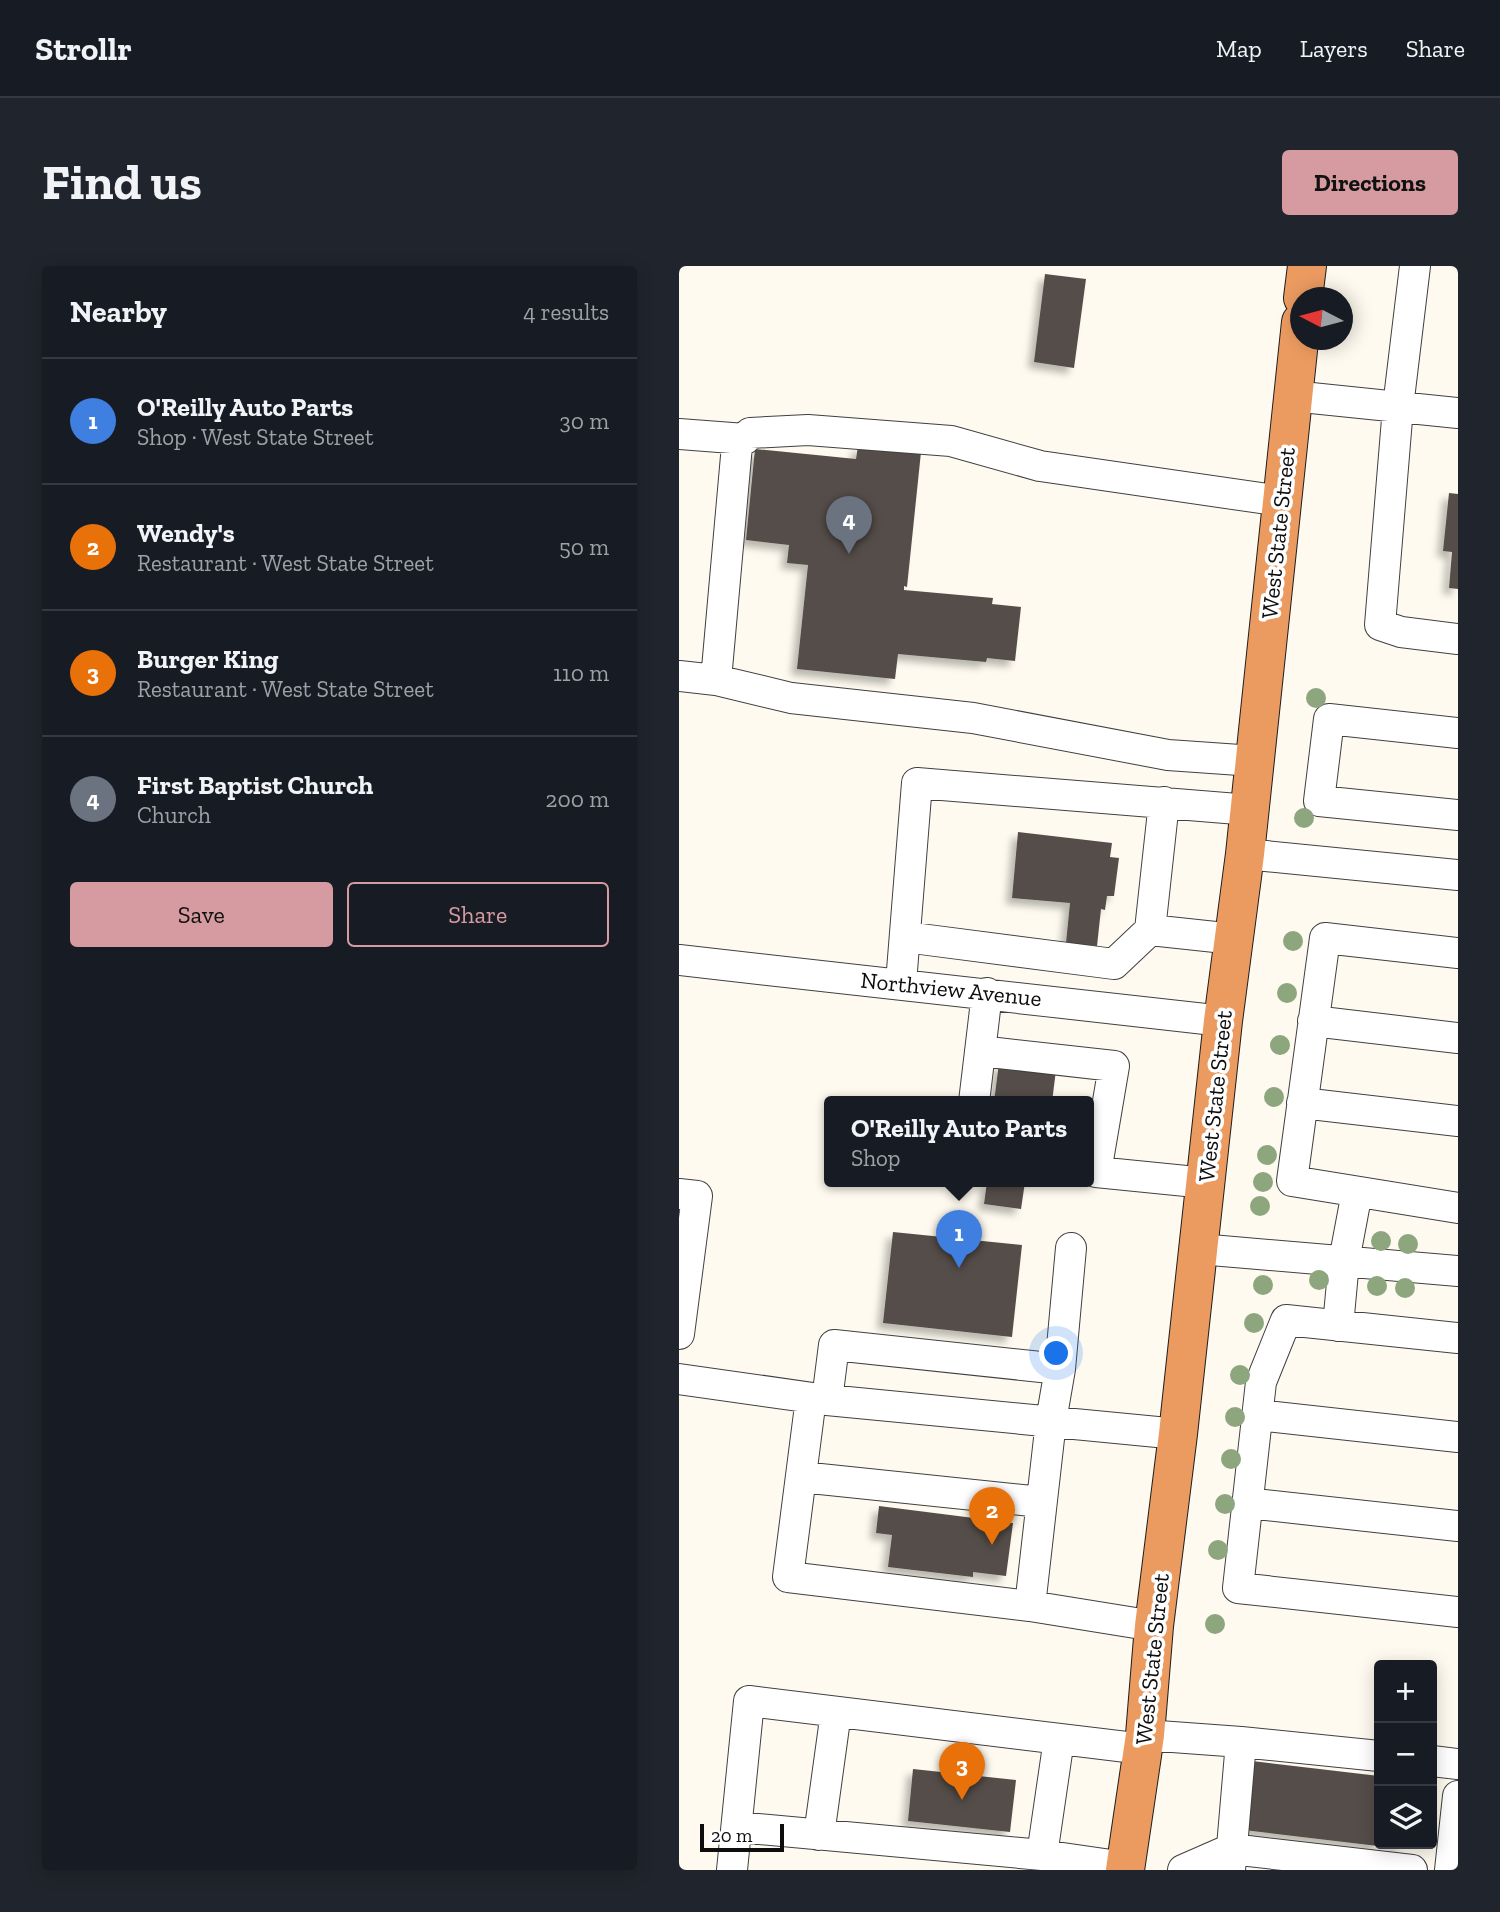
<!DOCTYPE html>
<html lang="en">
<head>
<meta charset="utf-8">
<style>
  body { margin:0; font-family:"Zilla Slab",serif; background:#20242c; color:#f1f3f6 }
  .controls { position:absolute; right:21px; bottom:21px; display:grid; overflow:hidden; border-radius:7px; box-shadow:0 4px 18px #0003 }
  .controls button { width:63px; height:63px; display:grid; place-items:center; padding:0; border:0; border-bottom:2px solid #363941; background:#171b24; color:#f1f3f6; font:35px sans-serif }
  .compass { position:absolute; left:611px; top:21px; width:63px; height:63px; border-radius:50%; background:#171b24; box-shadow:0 4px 18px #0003; rotate:276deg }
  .scale { position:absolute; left:21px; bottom:18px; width:84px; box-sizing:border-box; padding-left:7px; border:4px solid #0d0d0d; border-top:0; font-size:19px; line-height:24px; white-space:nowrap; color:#0d0d0d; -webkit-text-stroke:5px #fff; paint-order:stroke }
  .you { position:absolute; left:378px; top:1088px; width:24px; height:24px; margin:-18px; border:5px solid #fff; border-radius:50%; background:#1a73e8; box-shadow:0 0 0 10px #1a73e833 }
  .badge { display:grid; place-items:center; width:46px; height:46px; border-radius:50%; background:#d69ba1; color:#fff; font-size:23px; font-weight:700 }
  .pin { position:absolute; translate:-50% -58px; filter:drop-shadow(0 2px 4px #0008) }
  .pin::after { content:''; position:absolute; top:37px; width:24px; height:21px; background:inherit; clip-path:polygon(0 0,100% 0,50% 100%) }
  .popup { position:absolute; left:145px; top:830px; width:270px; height:91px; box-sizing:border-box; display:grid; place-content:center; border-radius:7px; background:#171b24; filter:drop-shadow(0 2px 5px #0005); font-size:23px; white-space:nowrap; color:#9ea1a6 }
  .popup b { font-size:26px; color:#f1f3f6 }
  .popup::after { content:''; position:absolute; left:50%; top:100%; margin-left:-14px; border:14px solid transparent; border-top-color:#171b24 }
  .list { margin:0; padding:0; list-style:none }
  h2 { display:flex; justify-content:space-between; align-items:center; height:91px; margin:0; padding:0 28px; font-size:30px }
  h2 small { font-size:23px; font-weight:400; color:#9ea1a6 }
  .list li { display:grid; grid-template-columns:46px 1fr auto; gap:21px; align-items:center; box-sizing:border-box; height:126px; padding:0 28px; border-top:2px solid #363941 }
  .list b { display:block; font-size:26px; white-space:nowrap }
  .list p { margin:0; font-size:23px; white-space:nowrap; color:#9ea1a6 }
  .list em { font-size:23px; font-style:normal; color:#9ea1a6 }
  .actions { display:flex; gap:14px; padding:21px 28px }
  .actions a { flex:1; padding:16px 0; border:2px solid #d69ba1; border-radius:7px; text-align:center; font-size:24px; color:#d69ba1 }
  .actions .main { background:#d69ba1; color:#111 }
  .icon { flex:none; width:38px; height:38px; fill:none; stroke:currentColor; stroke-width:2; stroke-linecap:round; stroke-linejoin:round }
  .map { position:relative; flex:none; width:779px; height:1604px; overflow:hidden; border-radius:7px }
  header { display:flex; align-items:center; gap:42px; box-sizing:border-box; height:98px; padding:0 35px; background:#171b24; border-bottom:2px solid #363941 }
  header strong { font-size:33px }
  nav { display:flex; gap:38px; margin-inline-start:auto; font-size:24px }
  .intro { display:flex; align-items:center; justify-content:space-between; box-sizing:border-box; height:168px; padding:0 42px }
  h1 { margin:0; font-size:49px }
  .button { padding:18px 32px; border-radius:7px; background:#d69ba1; color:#111; font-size:24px; font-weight:700 }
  main { display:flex; gap:42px; padding:0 42px }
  aside { flex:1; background:#171b24; border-radius:7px; box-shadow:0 4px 18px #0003 }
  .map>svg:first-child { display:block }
  .building { fill:#554e4a; filter:url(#shadow) }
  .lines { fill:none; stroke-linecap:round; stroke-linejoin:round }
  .minor-casing { stroke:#404040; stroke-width:32 }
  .highway-casing { stroke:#1e1e1e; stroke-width:40 }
  .minor { stroke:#fff; stroke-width:30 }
  .highway { stroke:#eb9b60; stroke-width:38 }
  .tree { fill:#8da67e }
  .labels { text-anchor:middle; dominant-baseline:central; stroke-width:7; stroke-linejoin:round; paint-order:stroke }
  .street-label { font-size:23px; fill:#0d0d0d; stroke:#fff }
</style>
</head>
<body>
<header>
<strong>Strollr</strong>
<nav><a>Map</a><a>Layers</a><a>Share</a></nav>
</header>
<div class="intro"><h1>Find us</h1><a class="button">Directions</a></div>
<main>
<aside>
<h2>Nearby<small>4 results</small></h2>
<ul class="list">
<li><span class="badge" style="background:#3f7fe0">1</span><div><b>O'Reilly Auto Parts</b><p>Shop · West State Street</p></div><em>30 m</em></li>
<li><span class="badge" style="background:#e8710a">2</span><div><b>Wendy's</b><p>Restaurant · West State Street</p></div><em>50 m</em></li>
<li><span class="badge" style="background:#e8710a">3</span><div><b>Burger King</b><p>Restaurant · West State Street</p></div><em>110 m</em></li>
<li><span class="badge" style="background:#6b7280">4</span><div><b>First Baptist Church</b><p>Church</p></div><em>200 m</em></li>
</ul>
<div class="actions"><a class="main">Save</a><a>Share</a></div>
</aside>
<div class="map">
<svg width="779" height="1604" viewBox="0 0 779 1604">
  <defs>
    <filter id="shadow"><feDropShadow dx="-6" dy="6" stdDeviation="3.5" flood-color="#0004"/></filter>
  </defs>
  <rect width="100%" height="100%" fill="#fefaef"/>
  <path class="building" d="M366 8 407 13 395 102 355 96Z
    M179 180 242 186 228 321 225 320V324L314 332 313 338 342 341 336 395 308 392 307 396 219 388 216 413 118 403 129 299 108 297 110 279 67 274 76 183 177 193Z
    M770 227 779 228V323L770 322 773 286 764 285Z
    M339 566 433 577 431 591 440 592 435 630H428L426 644 422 643 418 680 387 677 391 637 333 632Z
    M320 797 377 804 373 836H315Z
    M308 916H346L342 943 305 938Z
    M214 966 343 979 333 1071 204 1057Z
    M200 1240 334 1257 327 1310 294 1306V1311L209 1301 213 1269 197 1267Z
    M573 1495 700 1510V1578H725L724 1583 565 1564Z
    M234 1503 337 1514 331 1566 229 1555Z"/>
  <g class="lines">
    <g class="minor-casing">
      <path id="minor" d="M736 0 719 141 701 359 722 366 779 373
        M613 130 779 147
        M0 168 66 173
        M0 410 37 414 112 432 294 452 489 489 575 495
        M37 414 58 179 71 167 129 164 272 175 361 200 602 235
        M779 467 650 453 640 535 779 549
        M566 588 779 609
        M471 664 555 673
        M226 671 435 698 471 664 485 536
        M779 687 646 672 613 915 779 942
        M0 694 544 755
        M222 717 238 517 571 544
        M634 755 779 772
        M301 785 435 800 417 906 527 917
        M295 836 308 727
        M623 837 779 855
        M0 928 18 930 0 1068
        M520 983 779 1005
        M659 1060 665 995 678 926
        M779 1072 607 1054 582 1116 559 1322 779 1346
        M0 1113 148 1134 499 1168
        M132 1132 109 1311 351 1340 475 1360
        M148 1134 155 1079 381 1103 392 982
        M578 1149 779 1171
        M122 1211 362 1236
        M568 1237 779 1260
        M351 1340 372 1155 381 1103
        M466 1469 562 1476
        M753 1495 779 1498
        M58 1561 363 1589 446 1601
        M140 1569 157 1446
        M363 1589 380 1473
        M53 1604 70 1435 464 1483
        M504 1604 552 1583 733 1604
        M551 1604 562 1476 700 1490
        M771 1604 779 1530"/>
    </g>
    <g class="highway-casing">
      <path id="highway" d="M624 32 628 0
        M446 1604 466 1469 475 1360 499 1168 544 755 566 588 622 56"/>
    </g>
    <use href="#minor" class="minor"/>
    <use href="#highway" class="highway"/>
  </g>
  <g class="tree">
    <circle cx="637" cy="432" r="10"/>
    <circle cx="625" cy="552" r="10"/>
    <circle cx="614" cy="675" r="10"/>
    <circle cx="608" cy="727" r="10"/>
    <circle cx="601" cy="779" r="10"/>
    <circle cx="595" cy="831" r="10"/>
    <circle cx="588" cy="889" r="10"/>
    <circle cx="584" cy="916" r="10"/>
    <circle cx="581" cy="940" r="10"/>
    <circle cx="702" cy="975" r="10"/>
    <circle cx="729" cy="978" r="10"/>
    <circle cx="640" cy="1014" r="10"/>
    <circle cx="584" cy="1019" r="10"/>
    <circle cx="698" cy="1020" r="10"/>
    <circle cx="726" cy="1022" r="10"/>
    <circle cx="575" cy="1057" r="10"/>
    <circle cx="561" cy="1109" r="10"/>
    <circle cx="556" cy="1151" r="10"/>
    <circle cx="552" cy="1193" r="10"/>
    <circle cx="546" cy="1238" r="10"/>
    <circle cx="539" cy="1284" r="10"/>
    <circle cx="536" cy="1358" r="10"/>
  </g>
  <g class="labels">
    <g class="street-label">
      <text transform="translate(599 267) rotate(-84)">West State Street</text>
      <text transform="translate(272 723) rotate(6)">Northview Avenue</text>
      <text transform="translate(536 830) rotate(-84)">West State Street</text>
      <text transform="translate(473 1393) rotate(-84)">West State Street</text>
    </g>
  </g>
</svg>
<div class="controls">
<button>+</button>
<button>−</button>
<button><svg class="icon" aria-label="layers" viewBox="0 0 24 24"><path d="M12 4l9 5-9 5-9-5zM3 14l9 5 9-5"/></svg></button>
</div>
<svg class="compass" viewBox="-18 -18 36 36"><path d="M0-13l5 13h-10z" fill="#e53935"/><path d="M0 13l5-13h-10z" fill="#9ea1a6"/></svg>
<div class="scale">20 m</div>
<div class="you"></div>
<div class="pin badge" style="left:280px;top:1002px;background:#3f7fe0">1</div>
<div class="popup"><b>O'Reilly Auto Parts</b>Shop</div>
<div class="pin badge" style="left:313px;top:1279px;background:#e8710a">2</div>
<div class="pin badge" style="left:283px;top:1534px;background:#e8710a">3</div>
<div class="pin badge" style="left:170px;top:288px;background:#6b7280">4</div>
</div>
</main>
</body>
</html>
